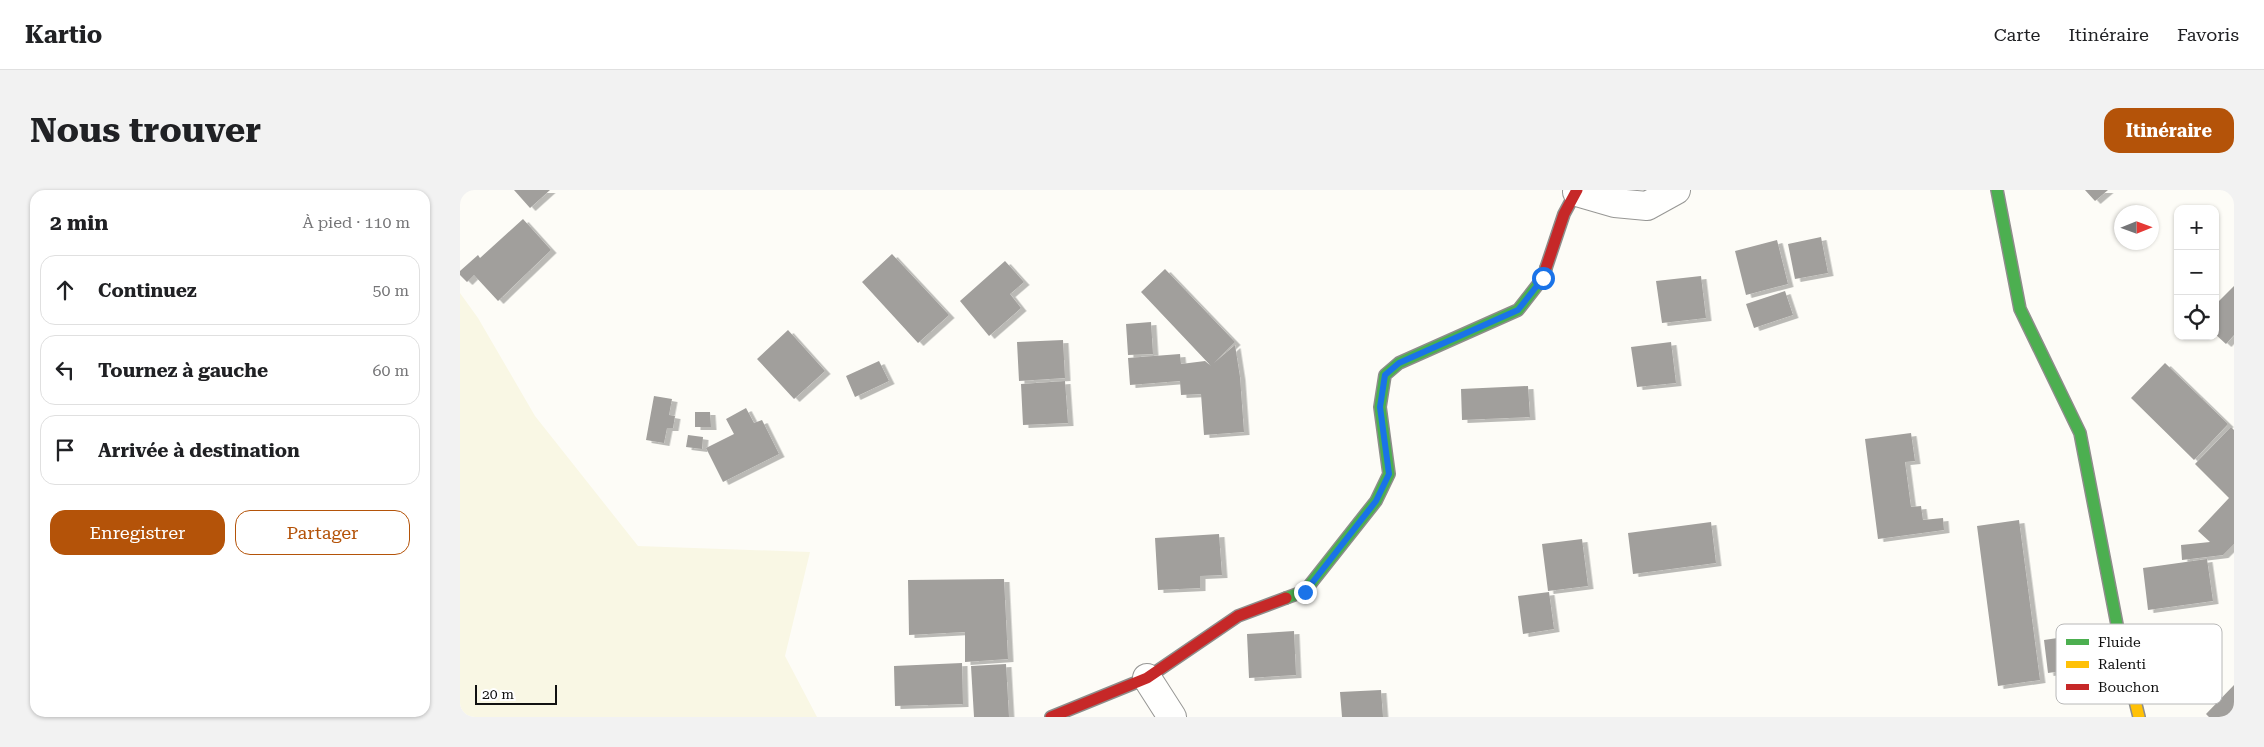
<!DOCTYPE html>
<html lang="fr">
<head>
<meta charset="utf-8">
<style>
  body { margin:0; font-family:"Roboto Serif",serif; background:#f2f2f2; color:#202124 }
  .controls { position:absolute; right:15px; top:15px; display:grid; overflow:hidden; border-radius:10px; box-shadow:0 1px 4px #0004 }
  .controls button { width:45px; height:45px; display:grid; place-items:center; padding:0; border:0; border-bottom:1px solid #e0e0e0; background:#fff; color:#202124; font:25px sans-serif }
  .compass { position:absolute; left:1654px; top:15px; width:45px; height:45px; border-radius:50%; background:#fff; box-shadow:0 1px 4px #0004; rotate:89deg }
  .scale { position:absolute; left:15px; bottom:12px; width:82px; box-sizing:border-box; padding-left:5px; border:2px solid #111; border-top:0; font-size:14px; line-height:18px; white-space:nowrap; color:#111; -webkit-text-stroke:4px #fff; paint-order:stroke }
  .stop { position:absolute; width:15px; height:15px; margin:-11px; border:4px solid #1a73e8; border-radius:50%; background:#fff }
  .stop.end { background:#1a73e8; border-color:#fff; box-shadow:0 1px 5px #0008 }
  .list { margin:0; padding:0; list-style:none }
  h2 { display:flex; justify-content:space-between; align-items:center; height:65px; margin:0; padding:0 20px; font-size:21px }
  h2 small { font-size:16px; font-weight:400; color:#757577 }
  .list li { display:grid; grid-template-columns:32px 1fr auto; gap:15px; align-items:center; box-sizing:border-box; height:70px; margin:0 10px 10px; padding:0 10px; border:1px solid #e0e0e0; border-radius:15px }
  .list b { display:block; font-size:19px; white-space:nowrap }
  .list em { font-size:16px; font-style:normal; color:#757577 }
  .actions { display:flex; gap:10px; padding:15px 20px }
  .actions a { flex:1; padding:11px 0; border:1px solid #b45309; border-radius:15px; text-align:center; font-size:18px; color:#b45309 }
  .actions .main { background:#b45309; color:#fff }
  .icon { flex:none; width:28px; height:28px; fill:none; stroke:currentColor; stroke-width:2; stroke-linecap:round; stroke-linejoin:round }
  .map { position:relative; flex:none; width:1774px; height:527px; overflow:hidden; border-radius:15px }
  header { display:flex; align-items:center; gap:30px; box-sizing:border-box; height:70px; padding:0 25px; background:#fff; border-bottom:1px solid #e0e0e0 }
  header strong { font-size:24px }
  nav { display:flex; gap:28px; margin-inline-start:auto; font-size:18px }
  .intro { display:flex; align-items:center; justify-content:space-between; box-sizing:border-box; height:120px; padding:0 30px }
  h1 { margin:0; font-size:35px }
  .button { padding:12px 22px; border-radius:15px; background:#b45309; color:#fff; font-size:18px; font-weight:700 }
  main { display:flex; gap:30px; padding:0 30px }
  aside { flex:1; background:#fff; border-radius:15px; box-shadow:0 1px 4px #0004 }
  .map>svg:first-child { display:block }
  .farmland { fill:#f9f7e4 }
  .building { fill:#a19f9c; filter:url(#shadow) }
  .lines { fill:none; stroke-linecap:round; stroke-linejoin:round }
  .street-casing { stroke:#979795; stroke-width:30 }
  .fast-casing { stroke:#8e8d8b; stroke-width:14 }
  .slow-casing { stroke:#8e8d8b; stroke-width:14 }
  .jam-casing { stroke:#8e8d8b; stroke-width:14 }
  .street { stroke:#fffffe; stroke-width:28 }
  .fast { stroke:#4caf50; stroke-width:11 }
  .slow { stroke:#ffc107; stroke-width:11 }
  .jam { stroke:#c62828; stroke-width:11 }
  .route { stroke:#1a73e8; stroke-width:6 }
  .key { fill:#fff; stroke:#b8b8b8; stroke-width:1 }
  .key-label { font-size:14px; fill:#111 }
</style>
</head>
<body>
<header>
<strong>Kartio</strong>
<nav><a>Carte</a><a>Itinéraire</a><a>Favoris</a></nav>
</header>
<div class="intro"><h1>Nous trouver</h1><a class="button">Itinéraire</a></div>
<main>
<aside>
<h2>2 min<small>À pied · 110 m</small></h2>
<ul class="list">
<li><svg class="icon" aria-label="ahead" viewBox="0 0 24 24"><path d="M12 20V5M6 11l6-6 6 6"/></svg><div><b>Continuez</b></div><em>50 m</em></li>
<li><svg class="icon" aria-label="left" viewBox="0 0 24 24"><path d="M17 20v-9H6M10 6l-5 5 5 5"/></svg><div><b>Tournez à gauche</b></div><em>60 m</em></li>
<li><svg class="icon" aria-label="arrive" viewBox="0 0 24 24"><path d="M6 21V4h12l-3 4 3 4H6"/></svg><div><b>Arrivée à destination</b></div></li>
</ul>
<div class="actions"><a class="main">Enregistrer</a><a>Partager</a></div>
</aside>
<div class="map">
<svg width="1774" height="527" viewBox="0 0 1774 527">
  <defs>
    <filter id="shadow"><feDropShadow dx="5.5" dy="3" stdDeviation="0" flood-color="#0004"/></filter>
  </defs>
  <rect width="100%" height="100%" fill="#fdfcf7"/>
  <path class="farmland" d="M0 103 18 128 75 226 178 356 350 362 325 466 357 527H0Z"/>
  <path class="building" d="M54 0H90L70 18Z
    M1625 0H1648L1635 11Z
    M63 29 91 60 38 111 14 85 7 92 0 85V81L18 65 20 68Z
    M1361 47 1368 83 1335 89 1328 54Z
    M1317 50 1328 94 1286 105 1275 61Z
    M432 64 489 125 458 153 402 92Z
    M545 71 564 92 550 104 561 118 529 146 500 111Z
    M705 79 775 152 754 173 775 155 780 187 784 242 744 245 741 204 721 205 720 191 670 195 668 168 720 164 721 174 745 171 751 176 681 102Z
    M1241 86 1246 128 1202 133 1196 91Z
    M1774 96V145L1766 154 1755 144V115Z
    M1325 101 1333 125 1294 138 1286 114Z
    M691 132 693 164 668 165 666 134Z
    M328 140 365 181 334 209 297 169Z
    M603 150 605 188 559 191 557 152Z
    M1211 152 1216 193 1177 197 1171 157Z
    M419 171 429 191 395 207 386 186Z
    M1705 173 1768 234 1734 270 1671 208Z
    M605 191 608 233 563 235 561 194Z
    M1068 196 1070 227 1002 230 1001 199Z
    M194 206 212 209 209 225 215 226 213 238H207L204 253 186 250Z
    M286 218 294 233 302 230 319 264 263 292 246 258 274 244 266 229Z
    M235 222H250L251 237H235Z
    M1771 237 1774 240V354L1763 365 1722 370 1721 355 1750 352 1738 341 1769 308 1735 274Z
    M1451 243 1455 271 1445 272 1451 317 1461 316 1463 330 1483 328 1484 340 1418 349 1405 249Z
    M228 245 243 247 242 259 226 257Z
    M1559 330 1580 490 1538 496 1517 336Z
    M1251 332 1256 373 1173 384 1168 343Z
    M759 344 762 385 740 386V398L698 400 695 348Z
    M1122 349 1128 396 1088 401 1082 354Z
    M1747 369 1753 411 1688 420 1683 378Z
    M544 389 548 469 505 472V442L449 445 448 390Z
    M1089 402 1094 439 1063 444 1058 406Z
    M834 441 836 485 789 488 787 444Z
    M1645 441 1649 474 1588 483 1584 450Z
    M502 473 503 514 435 516 434 476Z
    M546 474 549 527H514L511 476Z
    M1774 495V527H1749L1746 524Z
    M921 500 923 527H882L880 502Z"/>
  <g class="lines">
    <g class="street-casing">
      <path id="street" d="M1117 2 1155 13 1187 16 1216 0
        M687 488 712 527"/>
    </g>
    <g class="fast-casing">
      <path id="fast" d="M1537 0 1560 119 1620 243 1660 450
        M826 408 845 401 916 311 929 284 920 217 925 185 939 173 1058 120 1083 88 1086 78"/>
    </g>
    <g class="slow-casing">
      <path id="slow" d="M1660 450 1679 527"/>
    </g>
    <g class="jam-casing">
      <path id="jam" d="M1086 78 1104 24 1117 0
        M591 527 687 488 778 426 826 408"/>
    </g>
    <use href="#street" class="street"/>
    <use href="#fast" class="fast"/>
    <use href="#slow" class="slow"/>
    <use href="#jam" class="jam"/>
  </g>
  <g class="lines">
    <path class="route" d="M845 402 916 311 929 284 920 217 925 185 939 173 1058 120 1083 88"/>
  </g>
  <rect x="1596" y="434" width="166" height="80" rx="8" class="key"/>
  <rect x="1606" y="449" width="23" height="6" fill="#4caf50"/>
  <rect x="1606" y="471" width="23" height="7" fill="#ffc107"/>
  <rect x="1606" y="494" width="23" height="6" fill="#c62828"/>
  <g class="key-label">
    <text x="1638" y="457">Fluide</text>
    <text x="1638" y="479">Ralenti</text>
    <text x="1638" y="502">Bouchon</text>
  </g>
</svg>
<div class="controls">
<button>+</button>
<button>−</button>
<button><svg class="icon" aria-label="locate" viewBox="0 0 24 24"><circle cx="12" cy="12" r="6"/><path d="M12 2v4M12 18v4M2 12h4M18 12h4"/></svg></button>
</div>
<svg class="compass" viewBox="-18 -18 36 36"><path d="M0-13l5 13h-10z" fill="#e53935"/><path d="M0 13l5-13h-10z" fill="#757577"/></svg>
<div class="scale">20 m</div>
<div class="stop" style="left:1083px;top:88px"></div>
<div class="stop end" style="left:845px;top:402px"></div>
</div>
</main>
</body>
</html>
